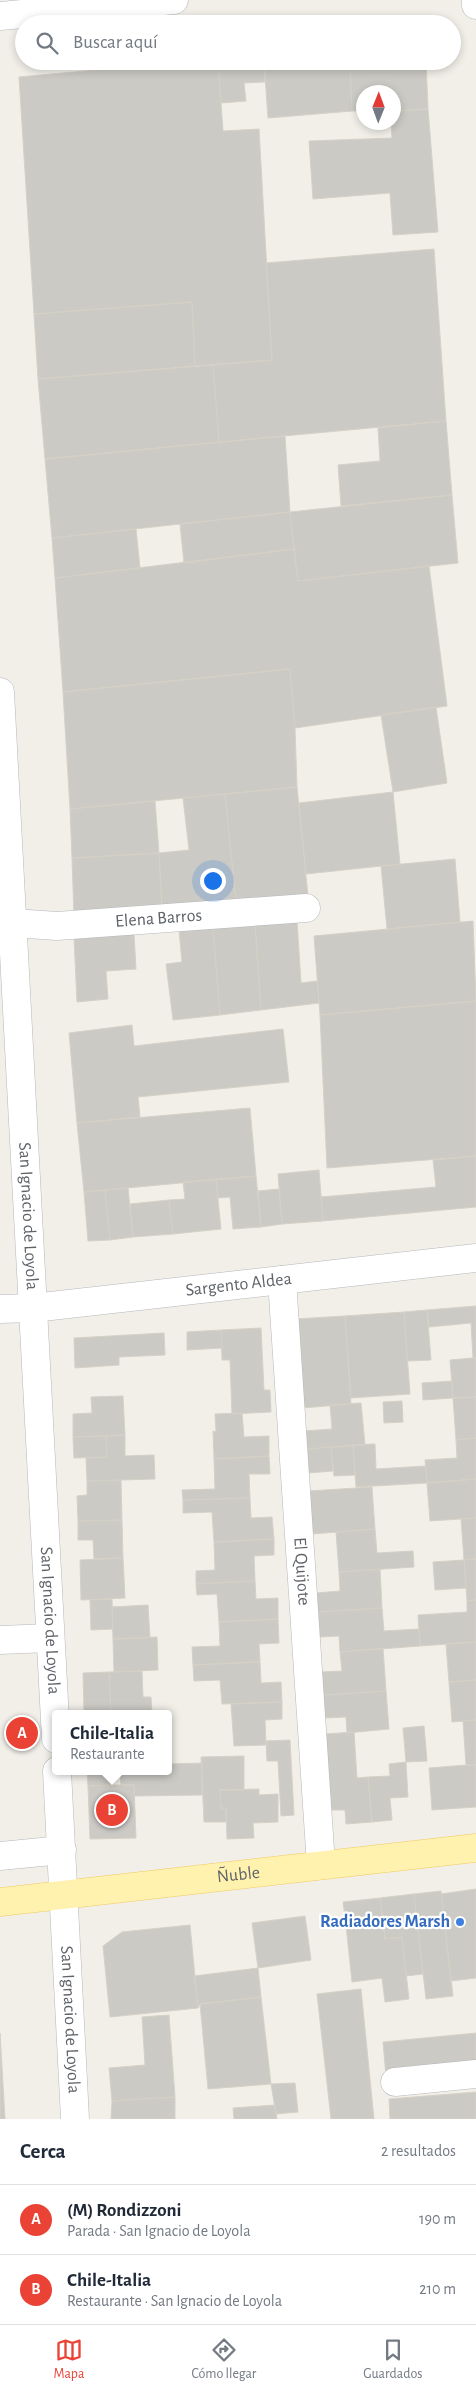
<!DOCTYPE html>
<html lang="es">
<head>
<meta charset="utf-8">
<style>
  body { margin:0; font-family:"Alegreya Sans",sans-serif; background:#f2f2f3; color:#1f2937 }
  .compass { position:absolute; left:356px; top:85px; width:45px; height:45px; border-radius:50%; background:#fff; box-shadow:0 2px 8px #0003; rotate:1deg }
  .you { position:absolute; left:212px; top:880px; width:18px; height:18px; margin:-12px; border:4px solid #fff; border-radius:50%; background:#1a73e8; box-shadow:0 0 0 8px #1a73e833 }
  .badge { display:grid; place-items:center; width:32px; height:32px; border-radius:50%; background:#ea4335; color:#fff; font-size:16px; font-weight:700 }
  .pin { position:absolute; translate:-50% -50%; border:2px solid #fff; box-shadow:0 1px 5px #0006 }
  .popup { position:absolute; left:52px; top:1710px; width:120px; height:65px; box-sizing:border-box; display:grid; place-content:center; border-radius:5px; background:#fff; filter:drop-shadow(0 1px 4px #0005); font-size:16px; white-space:nowrap; color:#747a83 }
  .popup b { font-size:19px; color:#1f2937 }
  .popup::after { content:''; position:absolute; left:50%; top:100%; margin-left:-10px; border:10px solid transparent; border-top-color:#fff }
  .list { margin:0; padding:0; list-style:none }
  h2 { display:flex; justify-content:space-between; align-items:center; height:65px; margin:0; padding:0 20px; font-size:21px }
  h2 small { font-size:16px; font-weight:400; color:#747a83 }
  .list li { display:grid; grid-template-columns:32px 1fr auto; gap:15px; align-items:center; box-sizing:border-box; height:70px; padding:0 20px; border-top:1px solid #e0e1e3 }
  .list b { display:block; font-size:19px; white-space:nowrap }
  .list p { margin:0; font-size:16px; white-space:nowrap; color:#747a83 }
  .list em { font-size:16px; font-style:normal; color:#747a83 }
  .icon { flex:none; width:28px; height:28px; fill:none; stroke:currentColor; stroke-width:2; stroke-linecap:round; stroke-linejoin:round }
  .map { position:relative; flex:none; width:476px; height:2119px; overflow:hidden }
  .search { position:absolute; background:#fff; box-shadow:0 2px 8px #0003; left:15px; right:15px; top:15px; height:55px; display:flex; align-items:center; gap:12px; box-sizing:border-box; padding:0 18px; border-radius:28px; color:#747a83; font-size:19px }
  .sheet { height:205px; background:#fff }
  nav { display:flex; justify-content:space-around; align-items:center; box-sizing:border-box; height:70px; border-top:1px solid #e0e1e3; background:#fff; font-size:14px; color:#747a83 }
  nav a { display:grid; justify-items:center; gap:2px }
  nav .on { color:#ea4335 }
  .map>svg:first-child { display:block }
  .building { fill:#cccac5; stroke:#d6d1c6 }
  .lines { fill:none; stroke-linecap:round; stroke-linejoin:round }
  .minor-casing { stroke:#b5b8bc; stroke-width:29 }
  .major-casing { stroke:#f2c960; stroke-width:29 }
  .minor { stroke:#fff; stroke-width:28 }
  .major { stroke:#fff2af; stroke-width:28 }
  .shop-dot { fill:#3f7fe0; stroke:#fff; stroke-width:2 }
  .labels { text-anchor:middle; dominant-baseline:central; stroke-width:4.5; stroke-linejoin:round; paint-order:stroke }
  .street-label { font-size:18px; fill:#5f6368; stroke:#fff }
  .shop-label { font-size:18px; font-weight:bold; fill:#366cbe; stroke:#fff; text-anchor:end }
</style>
</head>
<body>
<div class="map">
<svg width="476" height="2119" viewBox="0 0 476 2119">
  <rect width="100%" height="100%" fill="#f1efe8"/>
  <path class="building" d="M195 61H218L223 131 259 129 272 360 195 366 192 302 34 314 19 77Z
    M218 61H264L265 82 244 83 246 101 221 103Z
    M264 61H350L352 111 268 118Z
    M350 61H426L428 109 394 111V92H364V111H352Z
    M428 109 438 232 393 235 390 193 313 199 309 141 392 138 391 122H394V111Z
    M434 249 446 421 219 442 213 365 272 360 266 263Z
    M192 302 195 366 38 379 34 314Z
    M213 365 219 442 45 459 38 379Z
    M446 421 452 495 341 506 338 465 380 461 378 428Z
    M285 436 290 512 52 538 45 459Z
    M452 495 458 563 298 581 290 512Z
    M290 512 294 549 184 563 180 524Z
    M136 529 140 568 55 578 52 538Z
    M294 549 298 581 429 566 447 706 295 728 290 669 63 692 55 578Z
    M290 669 295 728 297 787 70 809 63 692Z
    M436 707 447 783 393 792 381 715Z
    M297 787 308 896 236 902 225 794Z
    M393 792 400 864 306 874 299 803Z
    M225 794 236 902 162 909 159 853 189 850 183 798Z
    M155 801 159 853 72 858 70 809Z
    M159 853 162 909 74 916 72 858Z
    M455 859 460 922 387 929 381 866Z
    M297 920 301 983 317 981 319 1003 261 1010 255 924Z
    M473 921 476 1001 320 1015 314 936Z
    M255 924 261 1010 220 1015 213 927Z
    M213 927 220 1015 173 1020 166 964 182 962 179 930Z
    M134 934 136 969 106 971 108 999 77 1002 74 938Z
    M476 1001V1156L327 1168 320 1015Z
    M132 1025 134 1046 283 1029 289 1082 138 1097 140 1117 77 1123 69 1033Z
    M250 1108 256 1176 84 1192 77 1123Z
    M476 1156V1207L323 1221 321 1197 436 1187 433 1160Z
    M319 1170 323 1221 282 1224 278 1174Z
    M256 1176 261 1227 233 1229 230 1197 218 1198 216 1179Z
    M216 1179 221 1229 173 1234 169 1200 185 1199 183 1182Z
    M128 1188 133 1237 110 1240 105 1190Z
    M279 1189 282 1224 261 1227 258 1191Z
    M105 1190 110 1240 88 1241 84 1192Z
    M169 1200 173 1234 133 1237 130 1204Z
    M476 1306V1358H473L471 1323 429 1327 427 1310Z
    M427 1310 431 1360 407 1361 404 1312Z
    M404 1312 410 1394 351 1398 345 1316Z
    M345 1316 351 1404 302 1408 295 1319Z
    M261 1328 264 1390H270L271 1412 232 1414 230 1360H222L221 1330Z
    M221 1330 222 1348 187 1350V1332Z
    M164 1333 165 1355 119 1357V1365L75 1368 74 1338Z
    M473 1358H476V1397L453 1398 450 1360Z
    M452 1381 453 1398 423 1400 422 1383Z
    M123 1396 125 1435 73 1437V1414L92 1413 91 1397Z
    M476 1397V1438L456 1440 453 1398Z
    M402 1401 403 1422 384 1423 383 1402Z
    M361 1403 365 1445 306 1449 305 1431 332 1429 330 1405Z
    M242 1413 244 1437 269 1436V1456L214 1459 213 1431 216 1432 215 1414Z
    M125 1435V1456L154 1455 155 1479 87 1481 86 1458 107 1457 106 1436Z
    M106 1436 107 1457 74 1458 73 1437Z
    M476 1438V1479L427 1483 425 1460 457 1458 456 1440Z
    M375 1444 376 1469 426 1466 427 1483 356 1487 353 1445Z
    M353 1445 355 1475 334 1476 331 1447Z
    M331 1447 333 1471 308 1473 306 1449Z
    M269 1456 270 1474H249L250 1498 183 1500 182 1490 215 1489 214 1459Z
    M476 1479V1518L430 1521 427 1483Z
    M121 1480 122 1520 78 1521 77 1496 87 1495V1481Z
    M372 1487 375 1529 312 1534 309 1491Z
    M250 1498 251 1518 272 1517 274 1539 214 1542 212 1512 183 1513V1500Z
    M476 1518V1559L464 1560 461 1519Z
    M122 1520 123 1558 94 1559 93 1540H78V1521Z
    M375 1529 377 1553 413 1551 414 1567 339 1572 336 1532Z
    M274 1539V1555L254 1556 255 1581 196 1584V1571L215 1570 214 1542Z
    M123 1558 125 1598 81 1600 80 1560Z
    M476 1559V1600L467 1601 464 1560Z
    M464 1560 466 1588 435 1590 433 1562Z
    M380 1569 382 1608 318 1612 316 1593 340 1591 339 1572Z
    M255 1581 256 1599 278 1598V1619L219 1622 217 1594 197 1595 196 1584Z
    M112 1599 113 1629 91 1630 90 1600Z
    M476 1600V1642L420 1646 418 1615 467 1612V1601Z
    M148 1605 150 1638 113 1639 112 1607Z
    M382 1608 384 1631 419 1629 420 1646 340 1652 339 1636 320 1637 318 1612Z
    M278 1619 279 1643 259 1644 260 1662 193 1665 192 1647 220 1646 219 1622Z
    M157 1637 158 1670 114 1672 113 1639Z
    M476 1642V1680L449 1682 446 1644Z
    M383 1648 386 1691 323 1695 321 1672 342 1671 340 1652Z
    M260 1662 261 1683 281 1682 282 1702 222 1704 220 1680 194 1681 193 1665Z
    M142 1671 143 1697H151L152 1714H111L109 1672Z
    M109 1672 111 1714 84 1711 83 1673Z
    M476 1680V1720L452 1722 449 1682Z
    M386 1691 389 1729 347 1733 346 1717 324 1718 323 1695Z
    M282 1702V1719L265 1720 266 1745 234 1746 231 1704Z
    M476 1720V1765H466L463 1721Z
    M424 1726 427 1761 406 1762 403 1728Z
    M354 1732 357 1778 368 1777 372 1822 346 1824 345 1810H331L325 1734Z
    M290 1740 294 1815 281 1816 278 1761H267L266 1741Z
    M244 1756V1790H220L221 1808H226V1822H204L201 1757Z
    M406 1762 408 1797 390 1798 392 1820 372 1822 368 1777 390 1776 389 1764Z
    M202 1763V1795L134 1796V1785H121L120 1771H168V1764Z
    M466 1765H476V1807L432 1810 429 1768Z
    M87 1771H112L113 1785 88 1786Z
    M113 1785H134L136 1838 90 1839 88 1786Z
    M259 1789V1795L278 1794V1822L253 1823 254 1838 227 1839 226 1808H221L220 1790Z
    M476 1889V1978L451 1981 441 1894Z
    M441 1891 453 1996 426 1999 414 1894Z
    M414 1894 423 1974 406 1976 402 1937 385 1939 380 1898Z
    M380 1898 383 1921 346 1925 343 1902Z
    M305 1916 311 1960 258 1968 252 1923Z
    M383 1921 385 1939 402 1937 409 1999 385 2002 382 1978 352 1982 346 1925Z
    M190 1925 198 2008 110 2017 103 1946 122 1932Z
    M258 1968 261 1997 200 2004 198 2008 194 1976Z
    M361 1989 374 2119H331L317 1994Z
    M261 1997 271 2084 208 2089 200 2004Z
    M169 2015 175 2097 112 2101 109 2068 145 2065 142 2017Z
    M0 2033 5 2119H0Z
    M476 2033V2068L386 2076 383 2042Z
    M295 2083 298 2112 276 2114 271 2084Z
    M476 2092V2119H390L389 2099Z
    M175 2097V2119H111L112 2101Z
    M275 2105 277 2119H234L233 2108Z"/>
  <g class="lines">
    <g class="minor-casing">
      <g id="minor">
        <path d="M476 0V5"/>
        <path d="M0 16 174 0"/>
        <path id="s1" d="M0 692 56 1739"/>
        <path id="s2" d="M13 923 57 926 306 908"/>
        <path id="s3" d="M282 1280 321 1865"/>
        <path id="s4" d="M0 1309 33 1308 476 1258"/>
        <path d="M0 1640 50 1638"/>
        <path id="s5" d="M57 1771 75 2119"/>
        <path d="M0 1856 62 1850"/>
        <path d="M395 2082 476 2074"/>
      </g>
    </g>
    <g class="major-casing">
      <g id="major">
        <path id="s6" d="M0 1902 476 1848"/>
      </g>
    </g>
    <use href="#minor" class="minor"/>
    <use href="#major" class="major"/>
  </g>
  <circle class="shop-dot" cx="460" cy="1922" r="5"/>
  <g class="labels">
    <g class="street-label">
      <text stroke="none"><textPath href="#s2" startOffset="146">Elena Barros</textPath></text>
      <text stroke="none"><textPath href="#s1" startOffset="525">San Ignacio de Loyola</textPath></text>
      <text stroke="none"><textPath href="#s4" startOffset="240">Sargento Aldea</textPath></text>
      <text stroke="none"><textPath href="#s3" startOffset="292">El Quijote</textPath></text>
      <text stroke="none"><textPath href="#s1" startOffset="930">San Ignacio de Loyola</textPath></text>
      <text stroke="none"><textPath href="#s6" startOffset="240">Ñuble</textPath></text>
      <text stroke="none"><textPath href="#s5" startOffset="249">San Ignacio de Loyola</textPath></text>
    </g>
    <g class="shop-label">
      <text x="450" y="1922">Radiadores Marsh</text>
    </g>
  </g>
</svg>
<svg class="compass" viewBox="-18 -18 36 36"><path d="M0-13l5 13h-10z" fill="#e53935"/><path d="M0 13l5-13h-10z" fill="#747a83"/></svg>
<div class="you"></div>
<div class="pin badge" style="left:22px;top:1733px">A</div>
<div class="pin badge" style="left:112px;top:1810px">B</div>
<div class="popup"><b>Chile-Italia</b>Restaurante</div>
<div class="search"><svg class="icon" aria-label="search" viewBox="0 0 24 24"><circle cx="10" cy="10" r="6"/><path d="M15 15l6 6"/></svg>Buscar aquí</div>
</div>
<section class="sheet">
<h2>Cerca<small>2 resultados</small></h2>
<ul class="list">
<li><span class="badge">A</span><div><b>(M) Rondizzoni</b><p>Parada · San Ignacio de Loyola</p></div><em>190 m</em></li>
<li><span class="badge">B</span><div><b>Chile-Italia</b><p>Restaurante · San Ignacio de Loyola</p></div><em>210 m</em></li>
</ul>
</section>
<nav>
<a class="on"><svg class="icon" aria-label="map" viewBox="0 0 24 24"><path d="M3 6l6-2 6 2 6-2v14l-6 2-6-2-6 2zM9 4v14M15 6v14"/></svg>Mapa</a>
<a><svg class="icon" aria-label="directions" viewBox="0 0 24 24"><path d="M12 3l9 9-9 9-9-9zM9 14v-3h6M13 9l2 2-2 2"/></svg>Cómo llegar</a>
<a><svg class="icon" aria-label="saved" viewBox="0 0 24 24"><path d="M7 4h10v16l-5-4-5 4z"/></svg>Guardados</a>
</nav>
</body>
</html>
